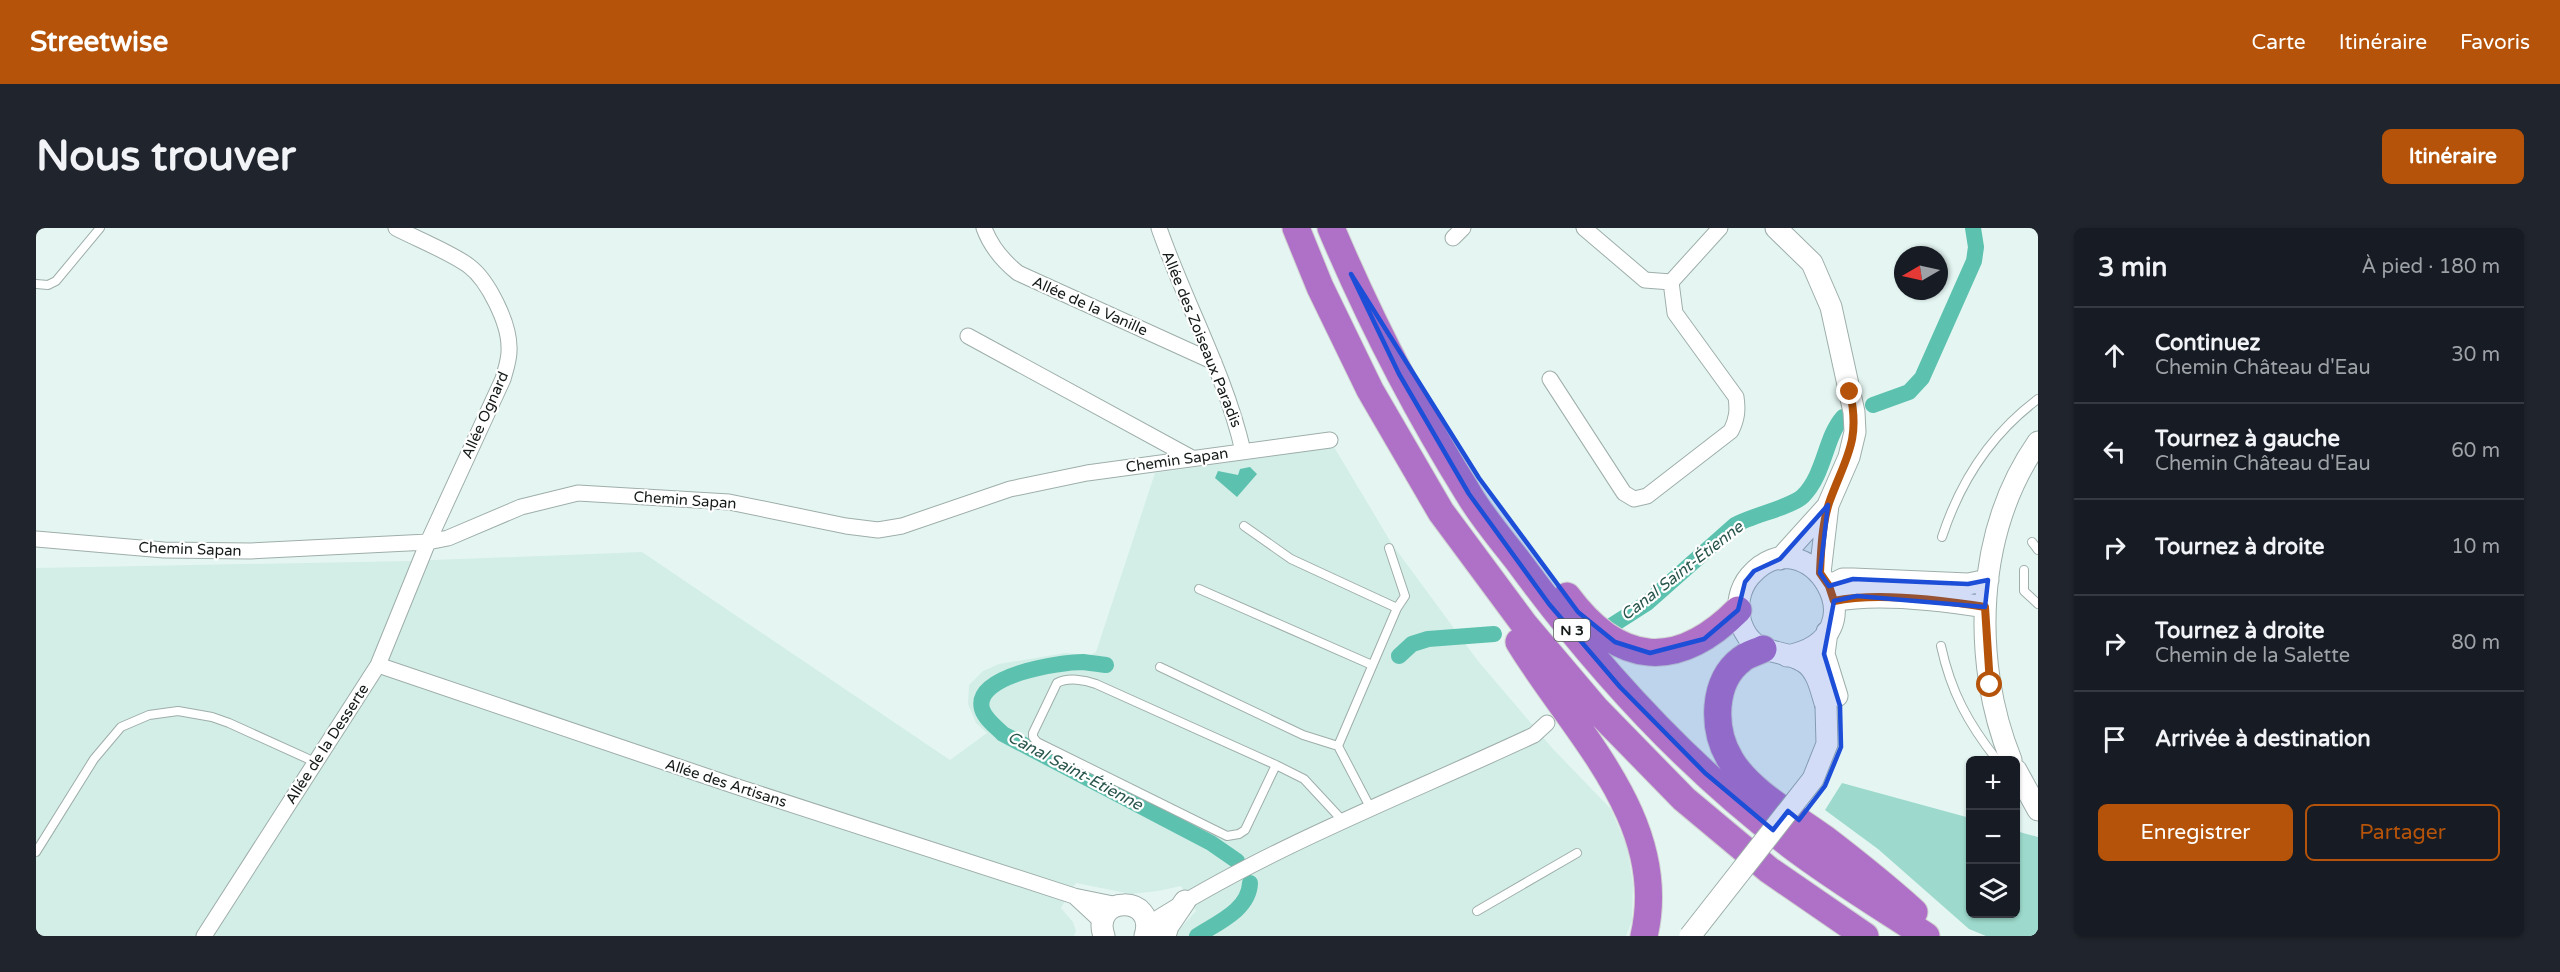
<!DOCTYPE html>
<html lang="fr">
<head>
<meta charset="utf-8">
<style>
  body { margin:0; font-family:"Varela Round",sans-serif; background:#20242c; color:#f1f3f6 }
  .controls { position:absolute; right:18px; bottom:18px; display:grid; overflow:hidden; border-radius:9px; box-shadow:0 2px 4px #0004 }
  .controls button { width:54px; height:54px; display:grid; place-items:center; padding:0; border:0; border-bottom:2px solid #363941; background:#171b24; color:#f1f3f6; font:30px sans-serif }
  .compass { position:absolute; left:1858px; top:18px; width:54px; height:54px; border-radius:50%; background:#171b24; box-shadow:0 2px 4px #0004; rotate:261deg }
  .stop { position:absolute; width:18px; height:18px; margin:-14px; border:4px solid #b45309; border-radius:50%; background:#fff }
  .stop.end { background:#b45309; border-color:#fff; box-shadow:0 2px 6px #0008 }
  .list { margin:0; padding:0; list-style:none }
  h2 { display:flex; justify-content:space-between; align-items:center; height:78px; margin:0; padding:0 24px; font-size:26px }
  h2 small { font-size:20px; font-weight:400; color:#9ea1a6 }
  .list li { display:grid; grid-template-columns:39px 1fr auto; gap:18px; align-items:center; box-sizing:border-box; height:96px; padding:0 24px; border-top:2px solid #363941 }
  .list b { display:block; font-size:22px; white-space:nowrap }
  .list p { margin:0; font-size:20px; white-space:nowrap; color:#9ea1a6 }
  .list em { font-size:20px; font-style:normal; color:#9ea1a6 }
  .actions { display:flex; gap:12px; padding:18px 24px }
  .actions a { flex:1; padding:14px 0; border:2px solid #b45309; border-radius:9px; text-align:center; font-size:21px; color:#b45309 }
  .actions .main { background:#b45309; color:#fff }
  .icon { flex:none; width:33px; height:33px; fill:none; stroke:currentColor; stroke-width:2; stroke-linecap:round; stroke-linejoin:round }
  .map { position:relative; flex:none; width:2002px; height:708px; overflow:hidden; border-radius:9px }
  header { display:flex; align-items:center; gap:36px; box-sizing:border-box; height:84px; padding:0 30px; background:#b45309; color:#fff }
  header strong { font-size:28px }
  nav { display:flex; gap:33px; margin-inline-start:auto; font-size:21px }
  .intro { display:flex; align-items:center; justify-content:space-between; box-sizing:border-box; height:144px; padding:0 36px }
  h1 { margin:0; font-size:42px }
  .button { padding:15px 27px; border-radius:9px; background:#b45309; color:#fff; font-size:21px; font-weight:700 }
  main { display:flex; gap:36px; padding:0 36px }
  aside { flex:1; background:#171b24; border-radius:9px; box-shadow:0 2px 4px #0004 }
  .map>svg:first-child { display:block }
  .built { fill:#d3ede7 }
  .green { fill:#9ddacd }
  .water { fill:#5cc1ae }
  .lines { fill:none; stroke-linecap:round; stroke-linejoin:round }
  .canal { stroke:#5cc1ae; stroke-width:16 }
  .lane-casing { stroke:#9eaeaa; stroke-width:10 }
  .street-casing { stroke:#9eaeaa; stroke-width:17 }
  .secondary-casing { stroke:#9eaeaa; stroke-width:23 }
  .highway-casing { stroke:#d0d1d1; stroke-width:29 }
  .lane { stroke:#fff; stroke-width:8 }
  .street { stroke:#fff; stroke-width:15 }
  .secondary { stroke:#fff; stroke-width:21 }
  .highway { stroke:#af71c7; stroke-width:27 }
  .secondary-bridge-casing { stroke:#9eaeaa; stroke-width:23; stroke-linecap:butt }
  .secondary-bridge { stroke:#fff; stroke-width:21 }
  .route { stroke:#b45309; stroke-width:8 }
  .marked { fill:#1d4ed8; fill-opacity:0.2; stroke:#1d4ed8; stroke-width:4.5; stroke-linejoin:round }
  .labels { text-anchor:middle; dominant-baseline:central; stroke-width:4.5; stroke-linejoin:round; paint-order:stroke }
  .shield { fill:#fff; stroke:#5b5f5e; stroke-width:1.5 }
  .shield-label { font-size:14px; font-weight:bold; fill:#151b19 }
  .street-label { font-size:15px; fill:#151b19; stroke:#fff }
  .water-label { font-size:16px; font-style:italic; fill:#28554c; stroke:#fff }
</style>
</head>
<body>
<header>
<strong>Streetwise</strong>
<nav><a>Carte</a><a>Itinéraire</a><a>Favoris</a></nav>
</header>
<div class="intro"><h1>Nous trouver</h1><a class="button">Itinéraire</a></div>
<main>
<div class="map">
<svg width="2002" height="708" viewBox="0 0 2002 708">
  <rect width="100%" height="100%" fill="#e5f6f2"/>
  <path class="built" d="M1298 219 1356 316 1442 433 1517 521 1575 581 1591 619 1597 655 1596 693 1590 708H1137L1160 683 1145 658 1122 663 1095 666 1040 655 1025 680 1037 694 1040 703 1038 708H0V340L373 333 606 324 914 532 951 505 940 495 932 476 933 457 947 443 963 436 1029 425 1054 427 1060 424 1119 245Z"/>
  <path class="green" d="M1806 555 1934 590V686H1980V603L2002 609V708H1950L1933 701 1842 621 1789 582Z"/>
  <path class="water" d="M1214 239 1221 246 1201 269 1179 250 1182 243 1202 247 1204 241Z"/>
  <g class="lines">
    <path class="canal" d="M1837 177 1873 164 1886 150 1938 33 1940 19 1937 0
      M1575 398 1611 375 1699 297C1717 287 1756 279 1767 268 1789 246 1789 209 1807 189
      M1363 428 1376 416 1392 411 1458 406
      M1070 437C1063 436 1055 435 1047 434 1024 434 937 447 946 481 949 491 960 499 967 506L1175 615 1201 633
      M1161 708C1181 695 1213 682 1214 655"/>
    <g class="lane-casing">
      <path id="lane" d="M0 56 12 57 20 53 64 0
        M1208 298 1255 331 1361 380
        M1906 309C1924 254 1955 206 2002 171
        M1996 314 2002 322
        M1988 342V363L2002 376
        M1163 361 1336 437
        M1905 418C1915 464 1932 495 1961 532
        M1124 439 1267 507 1302 518 1335 581
        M1302 518 1361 380 1369 368 1353 320
        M1240 537 1209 602 1203 606 1191 608 1001 514 997 509V505L1021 455C1032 449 1049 452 1060 456L1240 537 1268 551 1307 593
        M0 624 58 531 85 499 113 487 142 483 176 489 193 495 279 534
        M1441 683 1541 625"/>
    </g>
    <g class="street-casing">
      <path id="street" d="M948 0C955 19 967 33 982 45L1178 134
        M1123 0C1149 75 1189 145 1207 223
        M1417 10 1427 0
        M1635 54 1684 0
        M932 108 1156 230
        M1514 151 1588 265 1598 271 1611 268 1695 203C1701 191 1702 182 1700 169L1639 85 1635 54 1609 52 1548 0
        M0 311 128 322 214 323 392 314 412 310 485 279 542 265 693 274 810 298 842 302 866 298 974 261 1051 245 1294 212
        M342 437 699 558 1038 668 1082 677
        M1038 668 1066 694
        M1111 697C1232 619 1368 568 1498 507L1511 495
        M168 708 342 437 392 314 467 151C470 140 474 130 473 119 473 95 452 52 433 38 416 25 381 11 360 0"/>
    </g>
    <g class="secondary-casing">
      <path id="secondary" d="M1740 0 1776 35 1795 79 1818 184 1819 204 1813 229 1792 277 1784 345
        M1744 331 1790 280
        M1793 358 1807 351H1817L1932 356 1952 352
        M1798 373C1841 364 1905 372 1949 379
        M1791 404 1788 426 1801 468
        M1751 428C1851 409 1770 283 1714 348 1703 361 1700 379 1705 395 1717 431 1746 419 1768 434 1782 443 1785 463 1790 478
        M1975 532C1935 433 1939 304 2002 214
        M1980 542 2002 582
        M1068 708C1054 667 1122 666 1109 708
        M1129 708 1132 698 1149 673"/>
    </g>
    <g class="highway-casing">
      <path id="highway" d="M1260 0 1284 59 1334 162 1405 284 1488 396 1560 481 1648 571 1733 642 1829 708
        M1295 0C1334 92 1379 180 1432 265 1446 289 1465 311 1482 333 1559 438 1649 537 1753 616 1796 649 1844 678 1890 708
        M1531 368C1583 438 1641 443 1702 382
        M1483 414C1537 503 1635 593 1608 708
        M1727 421C1721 424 1712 426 1706 431 1676 453 1676 501 1694 531 1712 563 1759 589 1789 611 1819 634 1849 658 1878 684"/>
    </g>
    <use href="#lane" class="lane"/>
    <use href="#street" class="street"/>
    <use href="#secondary" class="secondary"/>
    <use href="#highway" class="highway"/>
    <g class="secondary-bridge-casing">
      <path id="secondary-bridge" d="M1654 708 1777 551 1791 516 1790 478"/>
    </g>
    <use href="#secondary-bridge" class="secondary-bridge"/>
  </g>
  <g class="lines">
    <path class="route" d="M1814 164C1825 214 1809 230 1793 275 1786 297 1785 322 1784 345L1793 358 1798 373C1841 364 1905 372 1949 379L1954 457"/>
  </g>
  <path class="marked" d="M1315 46 1443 250 1542 384 1579 414 1614 425 1668 411 1702 382 1709 354 1718 343 1744 331 1792 277 1784 345 1793 358 1817 351 1932 356 1952 352 1949 379 1821 368 1798 373 1788 426 1804 478 1805 519 1789 558 1763 592 1752 583 1737 602 1669 545 1584 459 1513 376 1433 266 1363 146Z"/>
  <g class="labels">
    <rect class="shield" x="1518" y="391" width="36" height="22" rx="4.5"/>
    <g class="shield-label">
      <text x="1536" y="402">N 3</text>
    </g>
    <g class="street-label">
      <text transform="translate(1054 78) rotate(24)">Allée de la Vanille</text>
      <text transform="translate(1166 111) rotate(68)">Allée des Zoiseaux Paradis</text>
      <text transform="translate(449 187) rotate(-66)">Allée Ognard</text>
      <text transform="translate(1141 232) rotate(-8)">Chemin Sapan</text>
      <text transform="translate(649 272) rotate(4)">Chemin Sapan</text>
      <text transform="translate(154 321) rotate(2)">Chemin Sapan</text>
      <text transform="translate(291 516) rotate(-57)">Allée de la Desserte</text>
      <text transform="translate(690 555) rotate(18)">Allée des Artisans</text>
    </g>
    <g class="water-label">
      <text transform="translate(1646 343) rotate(-38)">Canal Saint-Étienne</text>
      <text transform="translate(1039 543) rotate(28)">Canal Saint-Étienne</text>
    </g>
  </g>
</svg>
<div class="controls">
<button>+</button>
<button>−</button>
<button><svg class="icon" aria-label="layers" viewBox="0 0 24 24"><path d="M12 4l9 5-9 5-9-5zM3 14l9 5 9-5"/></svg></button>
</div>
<svg class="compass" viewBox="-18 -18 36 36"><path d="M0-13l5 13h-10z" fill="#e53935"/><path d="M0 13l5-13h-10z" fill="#9ea1a6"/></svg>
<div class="stop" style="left:1954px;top:457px"></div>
<div class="stop end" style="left:1814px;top:164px"></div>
</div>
<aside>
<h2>3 min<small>À pied · 180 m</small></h2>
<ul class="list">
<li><svg class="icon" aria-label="ahead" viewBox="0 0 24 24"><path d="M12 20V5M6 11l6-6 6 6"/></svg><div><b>Continuez</b><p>Chemin Château d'Eau</p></div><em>30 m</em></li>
<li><svg class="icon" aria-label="left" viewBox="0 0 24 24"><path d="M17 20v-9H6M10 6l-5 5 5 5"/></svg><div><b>Tournez à gauche</b><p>Chemin Château d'Eau</p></div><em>60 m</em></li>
<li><svg class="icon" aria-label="right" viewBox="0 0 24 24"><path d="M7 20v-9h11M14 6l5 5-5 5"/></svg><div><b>Tournez à droite</b></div><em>10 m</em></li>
<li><svg class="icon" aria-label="right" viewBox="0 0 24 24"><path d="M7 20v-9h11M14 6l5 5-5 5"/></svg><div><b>Tournez à droite</b><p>Chemin de la Salette</p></div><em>80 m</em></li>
<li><svg class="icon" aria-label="arrive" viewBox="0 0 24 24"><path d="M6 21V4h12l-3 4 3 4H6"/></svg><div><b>Arrivée à destination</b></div></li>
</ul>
<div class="actions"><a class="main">Enregistrer</a><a>Partager</a></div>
</aside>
</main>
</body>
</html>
